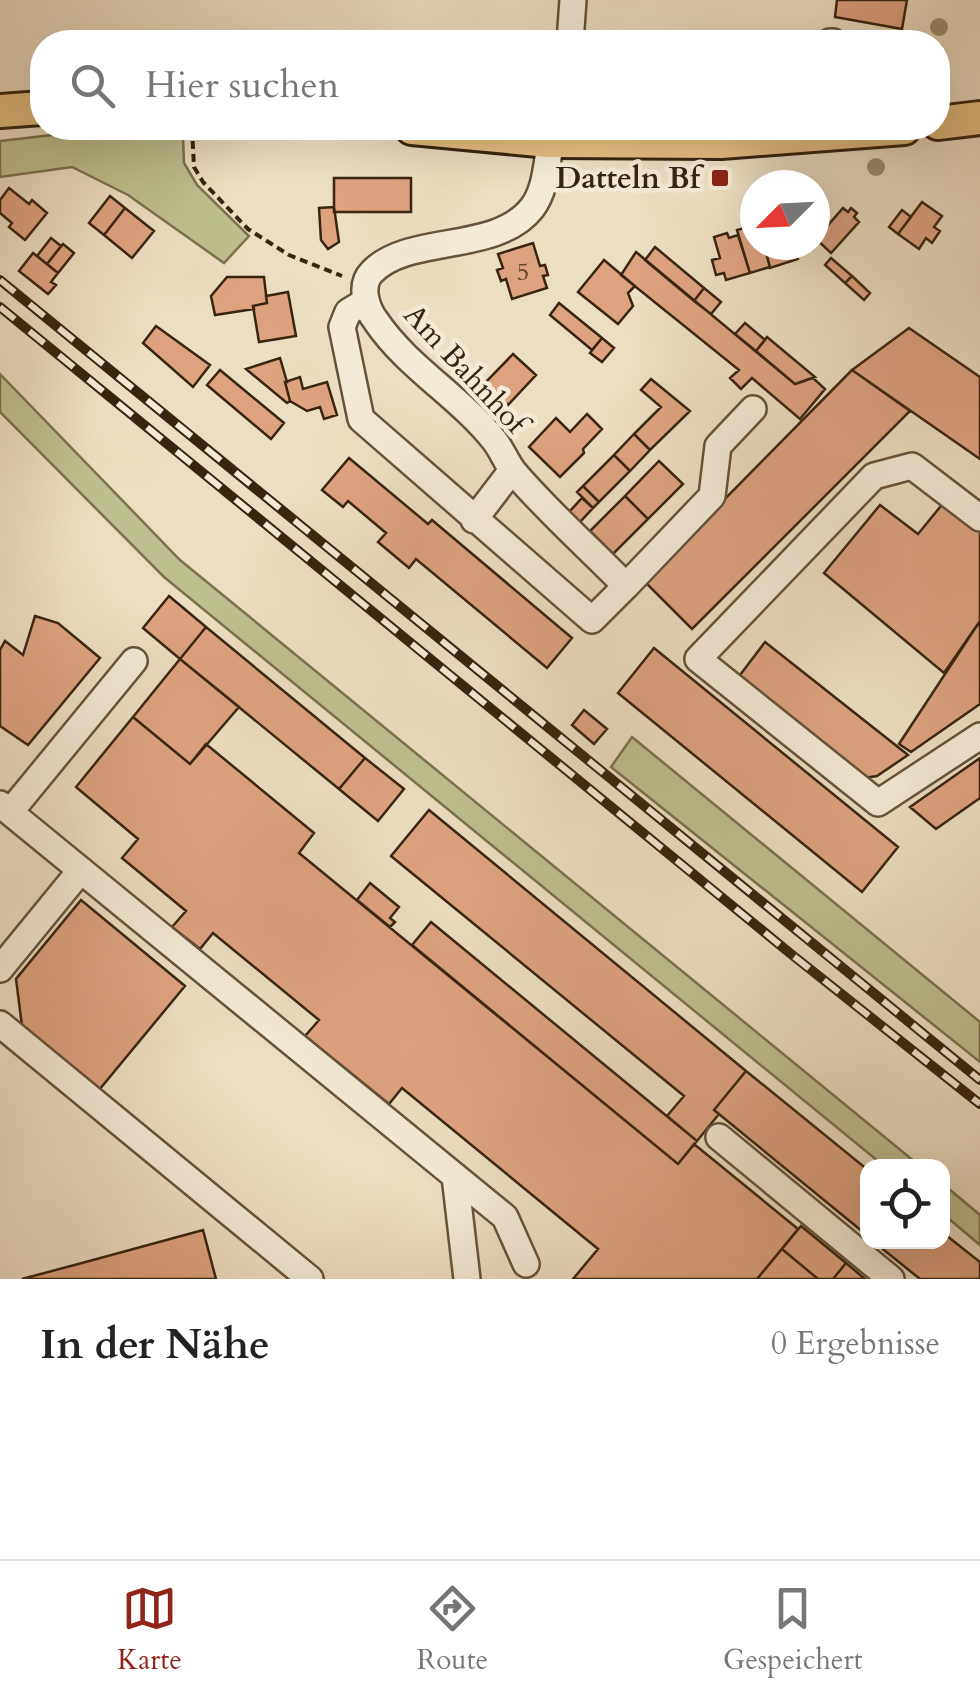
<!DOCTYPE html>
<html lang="de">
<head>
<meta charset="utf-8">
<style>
  body { margin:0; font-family:Cardo,serif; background:#f2f2f2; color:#222 }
  .controls { position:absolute; right:30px; bottom:30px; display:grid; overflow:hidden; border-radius:20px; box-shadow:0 10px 40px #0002 }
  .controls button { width:90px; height:90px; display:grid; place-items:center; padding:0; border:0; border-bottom:2px solid #e0e0e0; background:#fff; color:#222; font:50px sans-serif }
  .compass { position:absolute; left:740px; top:170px; width:90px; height:90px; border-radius:50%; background:#fff; box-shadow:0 10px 40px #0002; rotate:246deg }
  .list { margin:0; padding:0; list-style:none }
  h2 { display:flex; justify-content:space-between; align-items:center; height:130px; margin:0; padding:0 40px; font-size:42px }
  h2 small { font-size:32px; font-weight:400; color:#767676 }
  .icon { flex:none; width:55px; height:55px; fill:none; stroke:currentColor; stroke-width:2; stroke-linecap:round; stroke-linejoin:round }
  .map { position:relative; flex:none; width:980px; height:1279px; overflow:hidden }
  .search { position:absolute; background:#fff; box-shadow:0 10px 40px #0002; left:30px; right:30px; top:30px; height:110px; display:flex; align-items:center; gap:25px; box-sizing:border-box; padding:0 35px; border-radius:40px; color:#767676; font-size:38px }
  .sheet { height:280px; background:#fff }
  nav { display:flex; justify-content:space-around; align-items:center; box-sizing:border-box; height:140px; border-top:2px solid #e0e0e0; background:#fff; font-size:28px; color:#767676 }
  nav a { display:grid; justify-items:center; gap:5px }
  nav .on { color:#8f2418 }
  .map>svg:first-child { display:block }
  .green { fill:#bebf8e; stroke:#7a724e; stroke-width:2.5 }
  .building { fill:#dfa27f; stroke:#37250f; stroke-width:2.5 }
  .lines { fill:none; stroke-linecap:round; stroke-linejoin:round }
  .minor-casing { stroke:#64533c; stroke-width:30 }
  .major-casing { stroke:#37250f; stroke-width:38 }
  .path { stroke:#37250f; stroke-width:4; stroke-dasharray:8 5; stroke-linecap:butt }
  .minor { stroke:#f3ead7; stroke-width:25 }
  .major { stroke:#e6bf81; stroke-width:32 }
  .rail-casing { stroke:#37250f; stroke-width:10 }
  .rail { stroke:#f3ead7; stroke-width:6; stroke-dasharray:19; stroke-linecap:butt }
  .tree { fill:#9b8e71 }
  .poi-dot { fill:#8f2418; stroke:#f3ead7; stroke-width:4 }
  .labels { text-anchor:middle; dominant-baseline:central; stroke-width:9; stroke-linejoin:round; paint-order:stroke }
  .number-label { font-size:25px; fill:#61442b }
  .poi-label { font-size:30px; font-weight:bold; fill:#37250f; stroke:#f3ead7; text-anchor:end }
  .street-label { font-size:30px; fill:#37250f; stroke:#f3ead7 }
</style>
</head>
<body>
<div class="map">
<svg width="980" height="1279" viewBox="0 0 980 1279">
  <rect width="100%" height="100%" fill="#ecdec2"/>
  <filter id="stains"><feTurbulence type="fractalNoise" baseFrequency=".002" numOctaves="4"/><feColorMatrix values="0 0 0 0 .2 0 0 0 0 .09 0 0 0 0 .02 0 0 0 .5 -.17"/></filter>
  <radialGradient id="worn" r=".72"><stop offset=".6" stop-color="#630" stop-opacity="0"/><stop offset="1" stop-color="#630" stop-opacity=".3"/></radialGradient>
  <path class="green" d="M102 133 183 137 184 163 197 185 249 236 224 263 128 195 72 167 0 177V141L52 135Z
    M0 374 180 560 920 1166H884L164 577 0 412Z
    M632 737 980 1022V1062L611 767Z
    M943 1184 980 1215V1245L943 1214Z"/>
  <path class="building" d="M837 0H907L902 29 835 17Z
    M334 178H411V212H334Z
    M9 188 29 204 32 200 47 213 25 240 9 227 12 223 0 213V200Z
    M110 196 125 208 104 235 89 223Z
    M922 202 942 216 934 227 940 231 932 243 926 238 919 249 898 234Z
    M334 207 339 242 328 249 321 240 319 208Z
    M125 208 154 231 132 258 104 235Z
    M843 208 848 212 851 208 857 213 854 217 859 222 831 253 816 239Z
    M902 210 911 217 898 234 889 227Z
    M755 225V245H764L770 267 750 273 737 230Z
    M727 233 729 238 738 235 750 273 726 280 724 273 716 275 712 260 720 258 714 237Z
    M51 238 61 246 47 264 37 256Z
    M533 243 540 266 545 265 548 275 543 276 547 288 512 299 506 279 501 281 497 270 503 268 498 254Z
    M63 244 74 253 58 273 47 264Z
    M764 245H793L798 259 770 268Z
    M655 247 704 288 694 301 645 260Z
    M636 252 795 384 813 378 825 389 800 419 752 378 741 389 730 378 739 370 621 275Z
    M33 253 58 273 51 282 56 285 48 294 19 271Z
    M831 258 852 276 845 283 825 265Z
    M604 260 635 286 628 293 633 306 618 324 578 292Z
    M852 276 870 293 864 300 845 283Z
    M227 277H264L267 303 253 306 254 309 215 315 211 296Z
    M704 288 721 302 711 314 694 301Z
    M288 292 296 336 259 342 253 306 267 303 266 296Z
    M559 303 602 338 592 350 550 315Z
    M745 323 765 340 756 351 735 334Z
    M156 326 210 365 193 387 143 343Z
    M909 328 980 377V459L852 370Z
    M767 337 815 377 795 384 756 351Z
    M602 338 614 348 602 362 590 353Z
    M513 354 536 375 508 405 485 383Z
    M280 358 287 382H285L290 401 287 403 246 369Z
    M220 370 284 423 271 439 207 385Z
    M852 370 910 411 692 629 644 581Z
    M300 377 303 389 327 382 337 415 324 419 320 407 307 411 290 401 285 382Z
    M651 379 690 411 650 450 634 434 661 407 641 390Z
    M587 414 602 429 583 449 584 453 560 477 529 447 556 418 570 432Z
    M634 434 650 450 630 471 614 455Z
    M614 455 630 471 599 502 583 486Z
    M349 458 428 524 432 520 572 638 547 668 416 559 409 568 378 542 386 533 348 501 343 507 322 490Z
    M659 461 683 484 648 519 625 496Z
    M583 486 599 502 593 508 577 492Z
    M625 496 648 519 613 554 590 531Z
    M582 498 593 508 580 522 569 512Z
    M945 501 980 531V621L944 673 824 573 880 505 918 534Z
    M169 596 206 627 180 659 143 628Z
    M35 616 58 623 100 658 28 745 0 726V650L5 641 23 655Z
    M980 621V704L911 752 899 744Z
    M206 627 365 758 339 789 180 659Z
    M765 642 908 755 877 776 864 778 737 679Z
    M654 648 898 847 862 892 618 693Z
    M180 659 239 707 190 764 133 717Z
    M584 710 607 729 594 744 572 725Z
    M133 717 190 764 206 744 314 833 299 853 678 1164 694 1144 798 1229 757 1279H573L598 1249 402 1088 389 1104 305 1036 319 1020 213 933 200 949 172 927 186 911 122 858 138 839 76 787Z
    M365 758 404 789 378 821 339 789Z
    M980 758V798L936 829 910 807Z
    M429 810 746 1071 714 1110 719 1114 697 1141 667 1116 684 1096 391 856Z
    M370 883 399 907 390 918 395 922 390 927 357 900Z
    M81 900 185 986 99 1090 22 1026 16 979Z
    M431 922 697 1141 678 1164 412 945Z
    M746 1071 868 1170V1236L714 1110Z
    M801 1226 846 1263 833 1279H818L782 1249Z
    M203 1230 216 1279H22L82 1263Z
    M942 1232 980 1262V1279H920L874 1242H942Z
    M782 1249 818 1279H757Z
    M846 1263 865 1279H833Z"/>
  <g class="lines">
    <g class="minor-casing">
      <path id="minor" d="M570 42 573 0
        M830 42H833
        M554 128C546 152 549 186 532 208 496 254 408 234 372 272 359 285 366 308 376 321 407 367 459 396 494 440 502 450 506 462 514 472 548 512 589 548 626 586L712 496 718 446 753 409
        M366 301 348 312 342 327 361 419 592 620 626 586
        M980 518 912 466 874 476 698 659 878 803 980 736
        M474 520 512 470
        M0 804 505 1217 526 1264
        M10 812 134 661
        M0 969 81 870
        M0 1024 310 1279
        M719 1137 891 1279
        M455 1176 467 1279"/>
    </g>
    <g class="major-casing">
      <path id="major" d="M0 111 42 108
        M938 123 980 118
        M412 128 549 141 721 142 904 128"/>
    </g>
    <path class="path" d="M192 128 194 167 203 182 248 229 289 255 342 276"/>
    <use href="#minor" class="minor"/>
    <use href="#major" class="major"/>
    <g class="rail-casing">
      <path id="rail" d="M0 280 980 1080
        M0 307 791 954 980 1104"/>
    </g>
    <use href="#rail" class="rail"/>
  </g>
  <g class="tree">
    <circle cx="939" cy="27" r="9"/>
    <circle cx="876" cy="167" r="9"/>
  </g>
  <rect class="poi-dot" x="710" y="168" width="20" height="20" rx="5"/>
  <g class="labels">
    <g class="number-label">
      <text x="523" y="272">5</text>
    </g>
    <g class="poi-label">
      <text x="700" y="178">Datteln Bf</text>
    </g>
    <g class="street-label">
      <text transform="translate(465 369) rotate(47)">Am Bahnhof</text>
    </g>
  </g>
  <rect width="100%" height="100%" filter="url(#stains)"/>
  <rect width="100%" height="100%" fill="url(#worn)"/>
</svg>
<div class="controls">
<button><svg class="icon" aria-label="locate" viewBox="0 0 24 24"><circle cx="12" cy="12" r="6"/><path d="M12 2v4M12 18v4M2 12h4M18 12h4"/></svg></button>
</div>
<svg class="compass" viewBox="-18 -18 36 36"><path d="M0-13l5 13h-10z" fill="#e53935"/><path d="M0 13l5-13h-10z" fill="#767676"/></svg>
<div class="search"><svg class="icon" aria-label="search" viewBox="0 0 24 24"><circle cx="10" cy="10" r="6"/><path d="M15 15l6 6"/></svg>Hier suchen</div>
</div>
<section class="sheet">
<h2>In der Nähe<small>0 Ergebnisse</small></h2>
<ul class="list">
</ul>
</section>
<nav>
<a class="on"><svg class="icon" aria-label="map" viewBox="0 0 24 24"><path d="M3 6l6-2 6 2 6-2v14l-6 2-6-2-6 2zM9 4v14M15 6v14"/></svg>Karte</a>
<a><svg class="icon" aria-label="directions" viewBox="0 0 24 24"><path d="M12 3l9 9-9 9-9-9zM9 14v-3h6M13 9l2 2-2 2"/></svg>Route</a>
<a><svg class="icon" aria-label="saved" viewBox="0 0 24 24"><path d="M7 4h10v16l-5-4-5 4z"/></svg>Gespeichert</a>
</nav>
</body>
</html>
